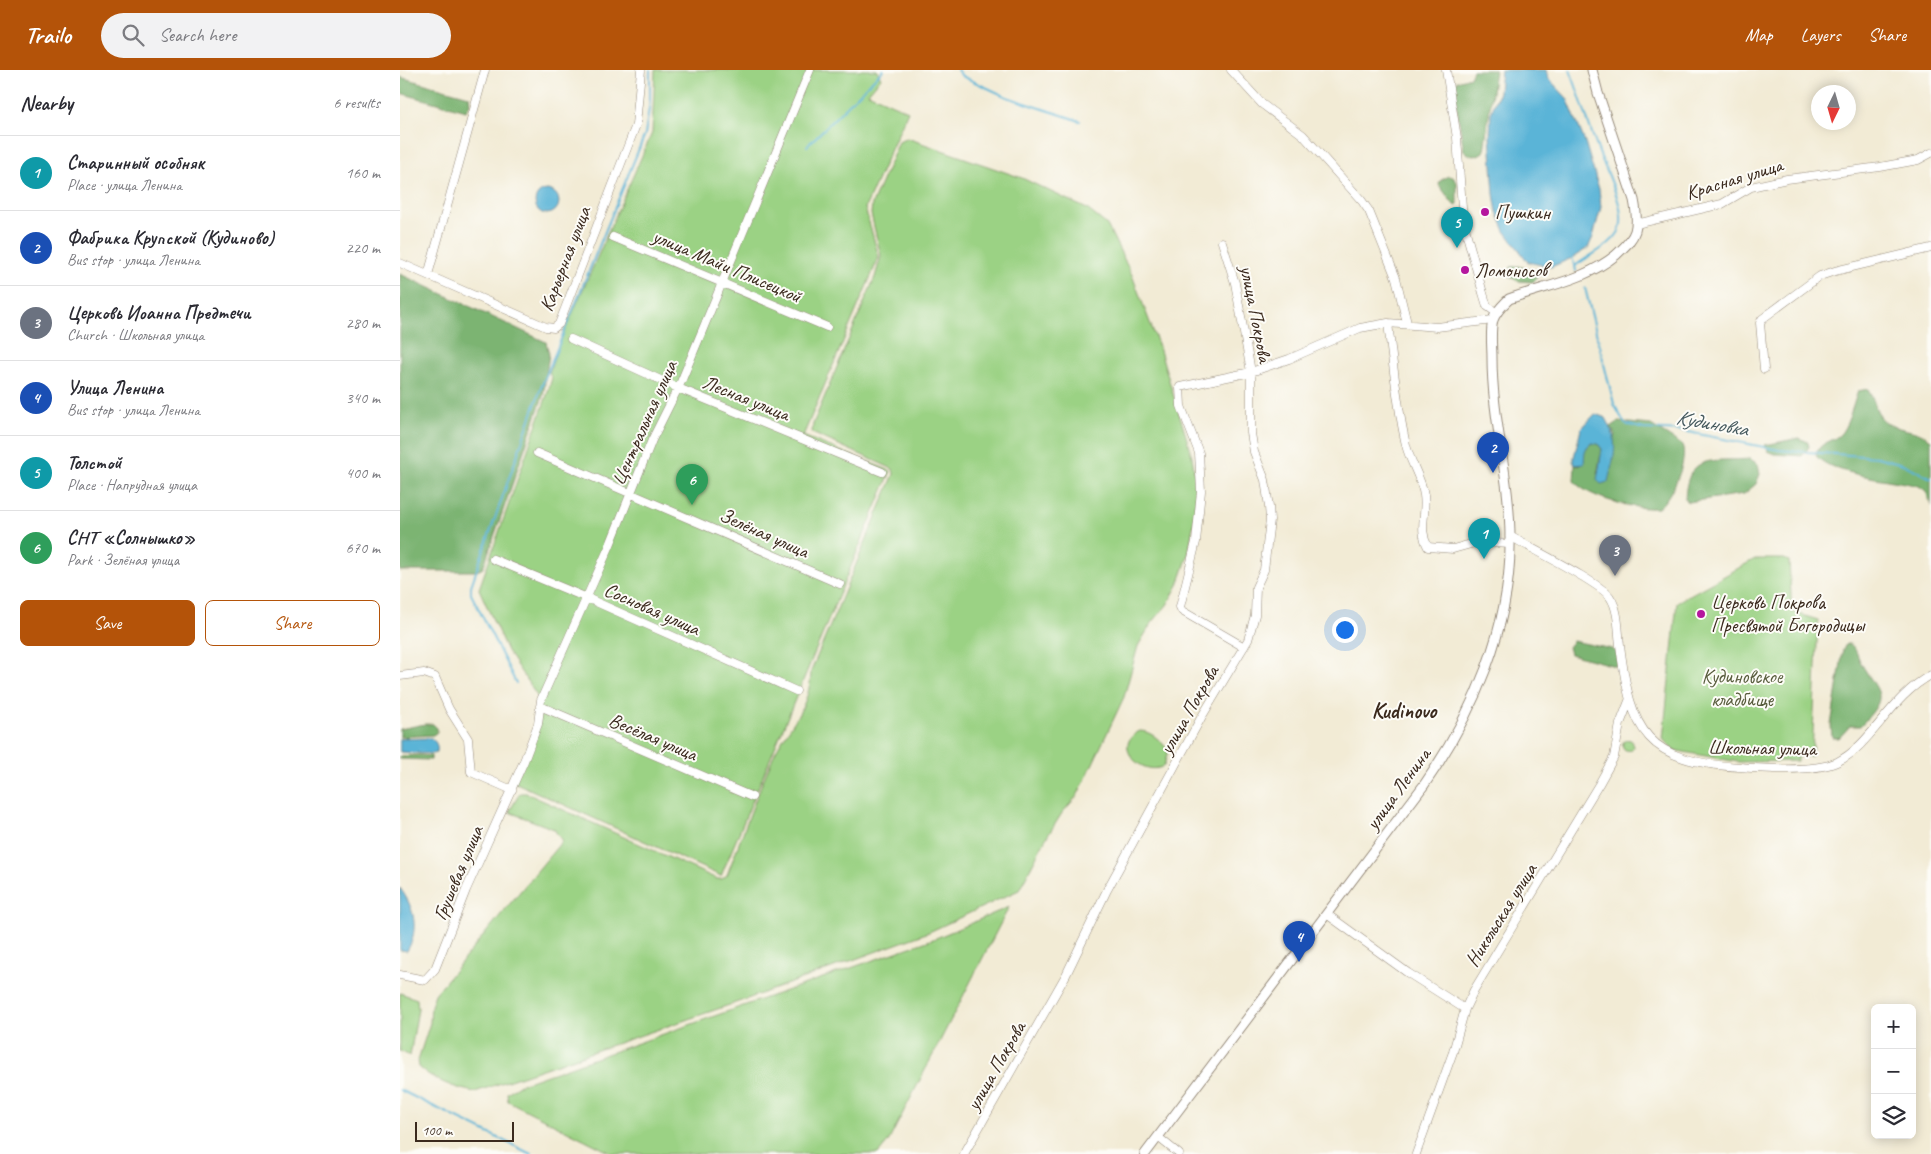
<!DOCTYPE html>
<html lang="en">
<head>
<meta charset="utf-8">
<style>
  body { margin:0; font-family:Caveat,sans-serif; background:#f2f2f3; color:#2b2b33 }
  .controls { position:absolute; right:15px; bottom:15px; display:grid; overflow:hidden; border-radius:8px; box-shadow:0 2px 12px #0003 }
  .controls button { width:45px; height:45px; display:grid; place-items:center; padding:0; border:0; border-bottom:1px solid #e1e1e2; background:#fff; color:#2b2b33; font:25px sans-serif }
  .compass { position:absolute; left:1411px; top:15px; width:45px; height:45px; border-radius:50%; background:#fff; box-shadow:0 2px 12px #0003; rotate:185deg }
  .scale { position:absolute; left:15px; bottom:12px; width:99px; box-sizing:border-box; padding-left:5px; border:2px solid #3b2a1e; border-top:0; font-size:14px; line-height:18px; white-space:nowrap; color:#3b2a1e; -webkit-text-stroke:4px #fdfcf7; paint-order:stroke }
  .you { position:absolute; left:944px; top:559px; width:18px; height:18px; margin:-12px; border:4px solid #fff; border-radius:50%; background:#1a73e8; box-shadow:0 0 0 8px #1a73e833 }
  .badge { display:grid; place-items:center; width:32px; height:32px; border-radius:50%; background:#b45309; color:#fff; font-size:16px; font-weight:700 }
  .pin { position:absolute; translate:-50% -41px; filter:drop-shadow(0 1px 2px #0008) }
  .pin::after { content:''; position:absolute; top:26px; width:18px; height:15px; background:inherit; clip-path:polygon(0 0,100% 0,50% 100%) }
  .list { margin:0; padding:0; list-style:none }
  h2 { display:flex; justify-content:space-between; align-items:center; height:65px; margin:0; padding:0 20px; font-size:21px }
  h2 small { font-size:16px; font-weight:400; color:#7c7c81 }
  .list li { display:grid; grid-template-columns:32px 1fr auto; gap:15px; align-items:center; box-sizing:border-box; height:75px; padding:0 20px; border-top:1px solid #e1e1e2 }
  .list b { display:block; font-size:19px; white-space:nowrap }
  .list p { margin:0; font-size:16px; white-space:nowrap; color:#7c7c81 }
  .list em { font-size:16px; font-style:normal; color:#7c7c81 }
  .actions { display:flex; gap:10px; padding:15px 20px }
  .actions a { flex:1; padding:11px 0; border:1px solid #b45309; border-radius:8px; text-align:center; font-size:18px; color:#b45309 }
  .actions .main { background:#b45309; color:#fff }
  .icon { flex:none; width:28px; height:28px; fill:none; stroke:currentColor; stroke-width:2; stroke-linecap:round; stroke-linejoin:round }
  .map { position:relative; flex:none; width:1531px; height:1084px; overflow:hidden }
  header { display:flex; align-items:center; gap:30px; box-sizing:border-box; height:70px; padding:0 25px; background:#b45309; color:#fff }
  header strong { font-size:24px }
  nav { display:flex; gap:28px; margin-inline-start:auto; font-size:18px }
  .search { width:350px; height:45px; background:#f2f2f3; display:flex; align-items:center; gap:12px; box-sizing:border-box; padding:0 18px; border-radius:28px; color:#7c7c81; font-size:19px }
  main { display:flex }
  aside { flex:1; background:#fff }
  .map>svg:first-child { display:block }
  .green { fill:#9bd284; stroke:#6b7e51 }
  .forest { fill:#7cb472; stroke:#5c6f48 }
  .water { fill:#5ab4d7; stroke:#4a6f7a }
  .lines { fill:none; stroke-linecap:round; stroke-linejoin:round }
  .stream { stroke:#5ab4d7; stroke-width:2 }
  .minor-casing { stroke:#968a7a; stroke-width:9 }
  .major-casing { stroke:#968a7a; stroke-width:11 }
  .minor { stroke:#fff; stroke-width:8 }
  .major { stroke:#fff; stroke-width:9 }
  .poi-dot { fill:#b5179e; stroke:#fdfcf7; stroke-width:2 }
  .labels { text-anchor:middle; dominant-baseline:central; stroke-width:4; stroke-linejoin:round; paint-order:stroke }
  .street-label { font-size:20px; fill:#3b2a1e; stroke:#fdfcf7 }
  .poi-label { font-size:20px; fill:#3b2a1e; stroke:#fdfcf7; text-anchor:start }
  .park-label { font-size:20px; fill:#585c3d; stroke:#fdfcf7 }
  .water-label { font-size:21px; font-style:italic; fill:#465a5f; stroke:#fdfcf7 }
  .quarter-label { font-size:22px; font-weight:bold; fill:#3b2a1e; stroke:#fdfcf7 }
</style>
</head>
<body>
<header>
<strong>Trailo</strong>
<div class="search"><svg class="icon" aria-label="search" viewBox="0 0 24 24"><circle cx="10" cy="10" r="6"/><path d="M15 15l6 6"/></svg>Search here</div>
<nav><a>Map</a><a>Layers</a><a>Share</a></nav>
</header>
<main>
<aside>
<h2>Nearby<small>6 results</small></h2>
<ul class="list">
<li><span class="badge" style="background:#0f9aa8">1</span><div><b>Старинный особняк</b><p>Place · улица Ленина</p></div><em>160 m</em></li>
<li><span class="badge" style="background:#1a4fb4">2</span><div><b>Фабрика Крупской (Кудиново)</b><p>Bus stop · улица Ленина</p></div><em>220 m</em></li>
<li><span class="badge" style="background:#6b7280">3</span><div><b>Церковь Иоанна Предтечи</b><p>Church · Школьная улица</p></div><em>280 m</em></li>
<li><span class="badge" style="background:#1a4fb4">4</span><div><b>Улица Ленина</b><p>Bus stop · улица Ленина</p></div><em>340 m</em></li>
<li><span class="badge" style="background:#0f9aa8">5</span><div><b>Толстой</b><p>Place · Напрудная улица</p></div><em>400 m</em></li>
<li><span class="badge" style="background:#2e9e5b">6</span><div><b>СНТ «Солнышко»</b><p>Park · Зелёная улица</p></div><em>670 m</em></li>
</ul>
<div class="actions"><a class="main">Save</a><a>Share</a></div>
</aside>
<div class="map">
<svg width="1531" height="1084" viewBox="0 0 1531 1084">
  <rect width="100%" height="100%" fill="#fdfcf7"/>
  <filter id="ink" filterUnits="userSpaceOnUse"><feTurbulence type="fractalNoise" baseFrequency=".02" numOctaves="2"/><feDisplacementMap in="SourceGraphic" scale="10" xChannelSelector="R" yChannelSelector="G"/><feConvolveMatrix kernelMatrix="1 2 1 2 8 2 1 2 1" color-interpolation-filters="sRGB"/></filter>
  <filter id="wash" filterUnits="userSpaceOnUse"><feTurbulence type="fractalNoise" baseFrequency=".0096" numOctaves="4" result="noise"/><feDisplacementMap in="SourceGraphic" scale="20" xChannelSelector="R" yChannelSelector="G"/><feGaussianBlur stdDeviation="1.12" result="paint"/><feColorMatrix in="noise" values="0 0 0 0 0 0 0 0 0 0 0 0 0 0 0 0 0 1.4 0 .05"/><feComposite in="paint" operator="in"/></filter>
  <g filter="url(#wash)">
    <rect width="100%" height="100%" fill="#f2ebd5"/>
    <path class="green" d="M255 0H477L481 8 468 23 508 41 465 138 479 187 403 366 491 401 321 806 114 712 133 665 139 629 107 581 79 519 147 325 152 308 149 303 159 274 252 63Z
      M507 68 622 108 687 139 707 155 732 205 758 274 792 386 797 422 795 445 788 486 778 515 767 535 751 554 738 576 724 627 686 708 677 726 662 743 645 770 619 820 529 862 347 929 75 1022C56 1019 33 1010 19 997L18 990 30 953 31 936 35 924 162 771 154 759 109 742 120 723H126L317 809H322L327 805C342 766 356 726 373 687 388 655 410 640 411 601L494 404 493 399 412 363 413 354 475 207 481 186 471 144 472 134 499 72Z
      M1355 489H1384L1389 491 1392 542 1418 550 1412 686 1397 687V691L1338 692 1273 680 1263 669 1277 532Z
      M740 661C751 661 763 672 768 681L764 696C742 708 710 675 740 661Z
      M1222.5 675a5.5 5.5 0 1 1 11 0a5.5 5.5 0 1 1-11 0Z
      M609 837 488 1072 478 1084H213L108 1031 107 1023 119 1015 536 868Z
      M0 923 17 929 18 939 10 986 0 981Z"/>
    <path class="forest" d="M1073 0H1095L1084 81C1078 87 1070 87 1064 81L1053 15 1054 12 1070 7Z
      M0 7 69 26 70 35 66 41 0 23Z
      M1048 106 1053 107 1057 112V136L1054 135 1039 115 1040 111Z
      M1119 196 1134 201 1137 207 1133 212 1118 211 1110 207 1111 197Z
      M0 204 146 272 149 284 143 326 83 498 77 501H0Z
      M1468 319C1475 329 1474 341 1484 351 1495 361 1517 358 1531 370V436L1526 421 1519 416C1492 409 1434 406 1416 386 1418 371 1434 373 1442 362 1450 350 1453 334 1458 321Z
      M1218 352 1251 355 1282 375C1289 390 1271 428 1258 438 1237 440 1187 428 1174 411L1175 395 1179 396 1184 391C1183 383 1185 377 1192 373L1198 374 1202 379 1197 404 1215 365 1211 357Z
      M1399 368 1408 372 1409 377 1402 386 1375 384 1368 381 1365 375Z
      M1350 389 1358 394 1360 404 1356 414 1344 424 1288 432 1285 430C1287 382 1312 392 1350 389Z
      M1173 571 1212 579 1217 582 1218 594 1215 596 1170 584 1168 577Z
      M1446 574H1450C1457 579 1457 586 1461 593 1479 625 1491 624 1460 656H1450L1439 668 1432 667 1431 655 1443 580Z
      M25 654H33L37 658V662L33 665 0 667V659Z
      M20 685 31 686V690L0 689V686Z"/>
    <path class="water" d="M1101 0H1146L1148 8 1167 28 1185 72 1199 119 1201 137 1193 167 1188 178 1172 188 1151 197 1128 192 1105 161 1097 142 1094 124 1090 66 1091 43 1099 22Z
      M135 132a12 12 0 1 1 24 0a12 12 0 1 1-24 0Z
      M1195 344 1206 348C1220 373 1214 385 1208 412L1201 414 1197 410 1202 379 1198 374 1192 373C1183 378 1185 385 1184 394L1175 395 1173 391 1181 359Z
      M30 668C36 671 38 675 37 682L34 684 0 682V669Z
      M0 818C14 837 20 859 7 881L0 880Z"/>
    <g class="lines">
      <path class="stream" d="M557 0 562 6 607 27 680 51
        M1170 0C1180 26 1188 53 1198 80 1205 99 1230 144 1218 163 1209 177 1188 186 1175 196L1176 201
        M407 76 483 0
        M1172 188 1175 196
        M1185 218 1214 334 1225 354 1244 359 1283 361 1379 380 1477 387 1503 394 1531 408
        M116 613 71 524V516L141 318 245 64 250 32V0
        M0 1020 131 1084"/>
    </g>
  </g>
  <g filter="url(#ink)">
    <g class="lines">
      <g class="minor-casing">
        <path id="minor" d="M831 0 862 34 903 65 962 131 969 141 996 208 1007 253
          M1046 0 1057 68 1063 151 1083 223 1087 236 1097 243
          M1236 154 1322 134 1351 117 1387 109 1480 97 1518 90 1531 83
          M213 167 427 257
          M0 193 146 257 154 258 159 254 236 55 241 0
          M28 205 85 0
          M988 253C993 294 997 335 1006 375 1010 392 1021 407 1024 425 1027 444 1018 459 1028 477L1053 479 1078 472 1110 474
          M171 269 278 318 482 402
          M1364 299 1360 253 1362 249 1420 206 1435 201 1531 178
          M137 383 440 514
          M1110 466C1130 478 1201 513 1210 527 1219 540 1218 560 1220 575 1231 664 1247 691 1339 697 1364 699 1416 702 1437 692 1472 675 1490 627 1531 605
          M93 489 187 528 396 621
          M844 577 782 541 780 537 796 472 801 421 799 383 781 336 780 317 851 302 889 289 960 258 988 253 1037 257 1093 250
          M0 606 24 603 35 607 49 639 68 669 71 702 112 720
          M140 636 352 727
          M928 845 1008 903 1065 939
          M0 905 25 910 35 899 66 820 124 691 138 654 141 630 210 475 252 370 281 312 410 0
          M758 1067 779 1084
          M564 1084 666 905 707 820 801 648 848 570 855 545 856 517 864 500 870 450 869 437 865 410 854 382 851 363V302L835 213 822 172
          M1016 1084 1053 982 1065 939 1074 920 1199 714 1214 687 1220 654 1229 631"/>
      </g>
      <g class="major-casing">
        <path id="major" d="M745 1084 1024 715C1073 644 1112 556 1110 468 1110 408 1092 349 1092 288 1092 276 1090 261 1093 250 1096 241 1103 235 1109 229 1147 215 1184 211 1216 185 1223 178 1232 171 1235 161 1238 151 1236 140 1234 130L1198 23 1192 0"/>
      </g>
      <use href="#minor" class="minor"/>
      <use href="#major" class="major"/>
    </g>
  </g>
  <g class="poi-dot">
    <circle cx="1085" cy="142" r="5"/>
    <circle cx="1065" cy="200" r="5"/>
    <circle cx="1301" cy="544" r="5"/>
  </g>
  <g class="labels">
    <g class="street-label">
      <text transform="translate(1334 109) rotate(-17)">Красная улица</text>
      <text transform="translate(165 189) rotate(-69)">Карьерная улица</text>
      <text transform="translate(327 196) rotate(23)">улица Майи Плисецкой</text>
      <text transform="translate(856 244) rotate(79)">улица Покрова</text>
      <text transform="translate(346 328) rotate(22)">Лесная улица</text>
      <text transform="translate(244 353) rotate(-66)">Центральная улица</text>
      <text transform="translate(364 463) rotate(24)">Зелёная улица</text>
      <text transform="translate(252 539) rotate(24)">Сосновая улица</text>
      <text transform="translate(789 640) rotate(-60)">улица Покрова</text>
      <text transform="translate(253 667) rotate(23)">Весёлая улица</text>
      <text transform="translate(1362 678) rotate(1)">Школьная улица</text>
      <text transform="translate(998 719) rotate(-54)">улица Ленина</text>
      <text transform="translate(58 803) rotate(-67)">Грушевая улица</text>
      <text transform="translate(1101 845) rotate(-58)">Никольская улица</text>
      <text transform="translate(596 996) rotate(-60)">улица Покрова</text>
    </g>
    <g class="poi-label">
      <text x="1095" y="142">Пушкин</text>
      <text x="1075" y="200">Ломоносов</text>
      <text x="1311" y="532">Церковь Покрова<tspan x="1311" dy="23">Пресвятой Богородицы</tspan></text>
    </g>
    <g class="park-label">
      <text x="1342" y="606">Кудиновское<tspan x="1342" dy="23">кладбище</tspan></text>
    </g>
    <g class="water-label">
      <text transform="translate(1312 353) rotate(10)">Кудиновка</text>
    </g>
    <g class="quarter-label">
      <text x="1004" y="641">Kudinovo</text>
    </g>
  </g>
</svg>
<div class="controls">
<button>+</button>
<button>−</button>
<button><svg class="icon" aria-label="layers" viewBox="0 0 24 24"><path d="M12 4l9 5-9 5-9-5zM3 14l9 5 9-5"/></svg></button>
</div>
<svg class="compass" viewBox="-18 -18 36 36"><path d="M0-13l5 13h-10z" fill="#e53935"/><path d="M0 13l5-13h-10z" fill="#7c7c81"/></svg>
<div class="scale">100 m</div>
<div class="you"></div>
<div class="pin badge" style="left:1084px;top:489px;background:#0f9aa8">1</div>
<div class="pin badge" style="left:1093px;top:403px;background:#1a4fb4">2</div>
<div class="pin badge" style="left:1215px;top:506px;background:#6b7280">3</div>
<div class="pin badge" style="left:899px;top:892px;background:#1a4fb4">4</div>
<div class="pin badge" style="left:1057px;top:178px;background:#0f9aa8">5</div>
<div class="pin badge" style="left:292px;top:435px;background:#2e9e5b">6</div>
</div>
</main>
</body>
</html>
